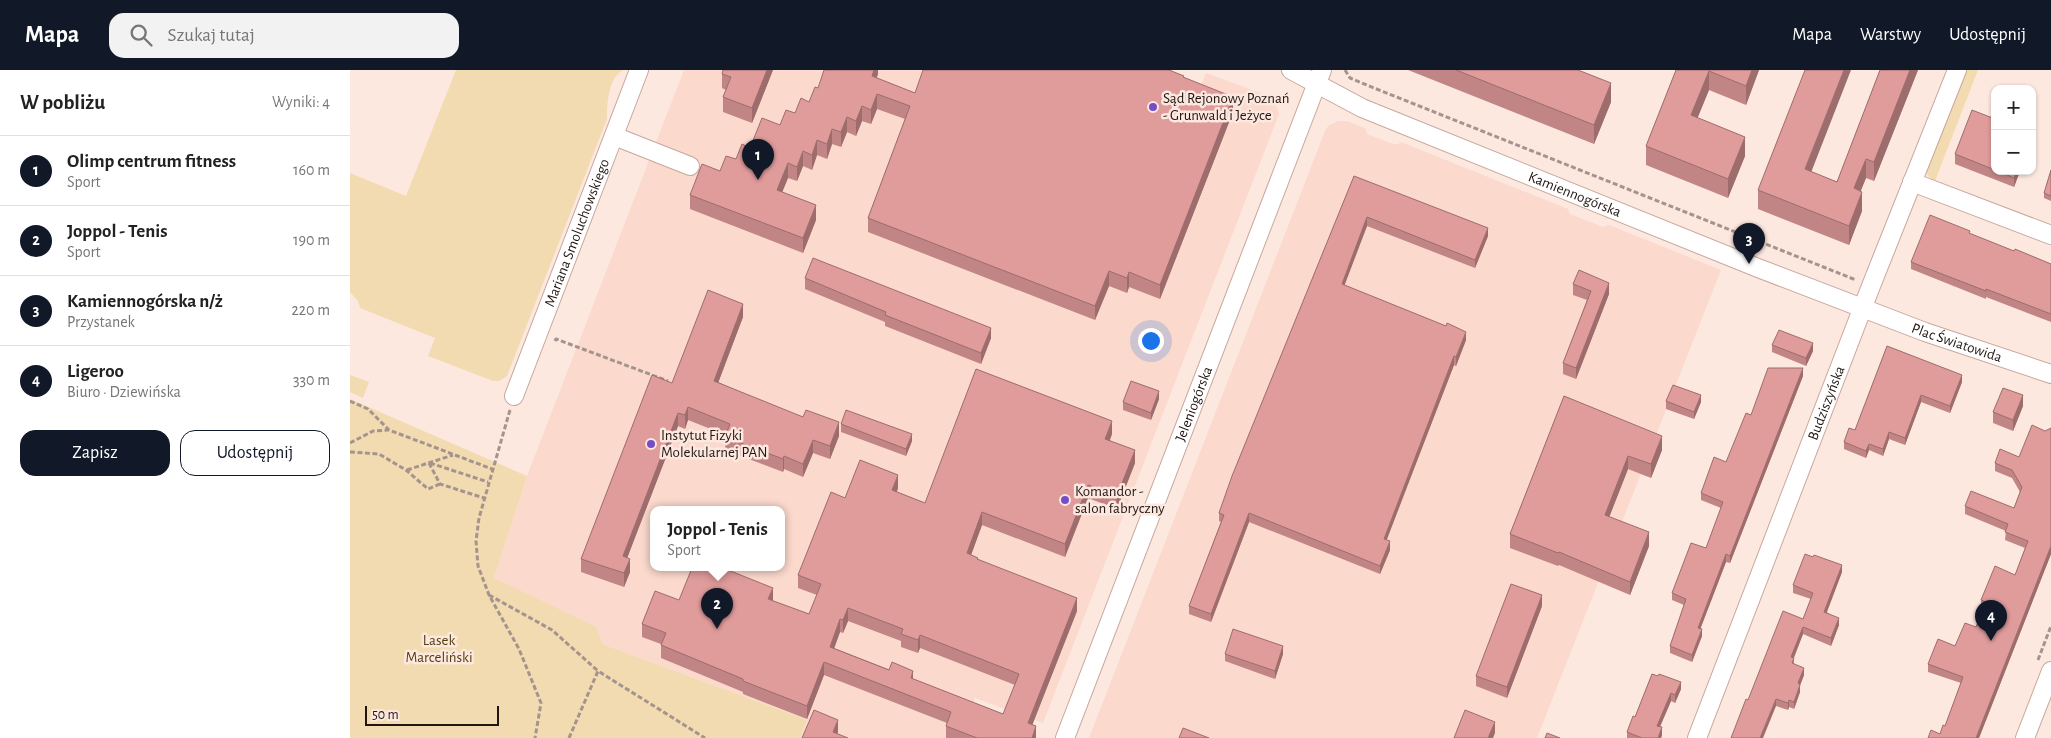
<!DOCTYPE html>
<html lang="pl">
<head>
<meta charset="utf-8">
<style>
  body { margin:0; font-family:"Alegreya Sans",sans-serif; background:#f2f2f2; color:#222 }
  .controls { position:absolute; right:15px; top:15px; display:grid; overflow:hidden; border-radius:10px; box-shadow:0 1px 4px #0004 }
  .controls button { width:45px; height:45px; display:grid; place-items:center; padding:0; border:0; border-bottom:1px solid #e0e0e0; background:#fff; color:#222; font:25px sans-serif }
  .scale { position:absolute; left:15px; bottom:12px; width:134px; box-sizing:border-box; padding-left:5px; border:2px solid #221612; border-top:0; font-size:14px; line-height:18px; white-space:nowrap; color:#221612; -webkit-text-stroke:4px #fde8e0; paint-order:stroke }
  .you { position:absolute; left:800px; top:270px; width:18px; height:18px; margin:-12px; border:4px solid #fff; border-radius:50%; background:#1a73e8; box-shadow:0 0 0 8px #1a73e833 }
  .badge { display:grid; place-items:center; width:32px; height:32px; border-radius:50%; background:#111827; color:#fff; font-size:16px; font-weight:700 }
  .pin { position:absolute; translate:-50% -41px; filter:drop-shadow(0 1px 2px #0008) }
  .pin::after { content:''; position:absolute; top:26px; width:18px; height:15px; background:inherit; clip-path:polygon(0 0,100% 0,50% 100%) }
  .popup { position:absolute; left:300px; top:436px; width:135px; height:65px; box-sizing:border-box; display:grid; place-content:center; border-radius:10px; background:#fff; filter:drop-shadow(0 1px 4px #0005); font-size:16px; white-space:nowrap; color:#767676 }
  .popup b { font-size:19px; color:#222 }
  .popup::after { content:''; position:absolute; left:50%; top:100%; margin-left:-10px; border:10px solid transparent; border-top-color:#fff }
  .list { margin:0; padding:0; list-style:none }
  h2 { display:flex; justify-content:space-between; align-items:center; height:65px; margin:0; padding:0 20px; font-size:21px }
  h2 small { font-size:16px; font-weight:400; color:#767676 }
  .list li { display:grid; grid-template-columns:32px 1fr auto; gap:15px; align-items:center; box-sizing:border-box; height:70px; padding:0 20px; border-top:1px solid #e0e0e0 }
  .list b { display:block; font-size:19px; white-space:nowrap }
  .list p { margin:0; font-size:16px; white-space:nowrap; color:#767676 }
  .list em { font-size:16px; font-style:normal; color:#767676 }
  .actions { display:flex; gap:10px; padding:15px 20px }
  .actions a { flex:1; padding:11px 0; border:1px solid #111827; border-radius:15px; text-align:center; font-size:18px; color:#111827 }
  .actions .main { background:#111827; color:#fff }
  .icon { flex:none; width:28px; height:28px; fill:none; stroke:currentColor; stroke-width:2; stroke-linecap:round; stroke-linejoin:round }
  .map { position:relative; flex:none; width:1701px; height:668px; overflow:hidden }
  header { display:flex; align-items:center; gap:30px; box-sizing:border-box; height:70px; padding:0 25px; background:#111827; color:#fff }
  header strong { font-size:24px }
  nav { display:flex; gap:28px; margin-inline-start:auto; font-size:18px }
  .search { width:350px; height:45px; background:#f2f2f2; display:flex; align-items:center; gap:12px; box-sizing:border-box; padding:0 18px; border-radius:15px; color:#767676; font-size:19px }
  main { display:flex }
  aside { flex:1; background:#fff }
  .map>svg:first-child { display:block }
  .built { fill:#fbd9cc; fill-rule:evenodd }
  .green { fill:#f2dbb0 }
  .lines { fill:none; stroke-linecap:round; stroke-linejoin:round }
  .minor-casing { stroke:#c8a79b; stroke-width:20 }
  .path { stroke:#a5948d; stroke-width:3; stroke-dasharray:5 2.5; stroke-linecap:butt }
  .minor { stroke:#fff; stroke-width:18 }
  .wall { fill:#c18585; fill-rule:evenodd }
  .shaded-wall { fill:#9d6c6c }
  .building { fill:#e09b9b; stroke:#9d6c6c; fill-rule:evenodd }
  .poi-dot { fill:#754dc6; stroke:#fde8e0; stroke-width:2 }
  .labels { text-anchor:middle; dominant-baseline:central; stroke-width:5; stroke-linejoin:round; paint-order:stroke }
  .poi-label { font-size:15px; fill:#221612; stroke:#fde8e0; text-anchor:start }
  .street-label { font-size:15px; fill:#221612; stroke:#fde8e0 }
  .park-label { font-size:15px; fill:#533e0f; stroke:#fde8e0 }
</style>
</head>
<body>
<header>
<strong>Mapa</strong>
<div class="search"><svg class="icon" aria-label="search" viewBox="0 0 24 24"><circle cx="10" cy="10" r="6"/><path d="M15 15l6 6"/></svg>Szukaj tutaj</div>
<nav><a>Mapa</a><a>Warstwy</a><a>Udostępnij</a></nav>
</header>
<main>
<aside>
<h2>W pobliżu<small>Wyniki: 4</small></h2>
<ul class="list">
<li><span class="badge">1</span><div><b>Olimp centrum fitness</b><p>Sport</p></div><em>160 m</em></li>
<li><span class="badge">2</span><div><b>Joppol - Tenis</b><p>Sport</p></div><em>190 m</em></li>
<li><span class="badge">3</span><div><b>Kamiennogórska n/ż</b><p>Przystanek</p></div><em>220 m</em></li>
<li><span class="badge">4</span><div><b>Ligeroo</b><p>Biuro · Dziewińska</p></div><em>330 m</em></li>
</ul>
<div class="actions"><a class="main">Zapisz</a><a>Udostępnij</a></div>
</aside>
<div class="map">
<svg width="1701" height="668" viewBox="0 0 1701 668">
  <rect width="100%" height="100%" fill="#fde8e0"/>
  <path class="built" d="M334 0H683L828 72 856 3 924 28 929 44 693 653 625 628 620 643 682 668H450L457 650 252 574 144 508 177 406ZM303 440H431V498H303Z
    M988 51H997L1015 58 1017 64 1043 74H1048L1051 72 1218 139 1220 144 1253 157 1259 155 1371 200 1187 668H739L975 61 978 56Z"/>
  <path class="green" d="M106 0H273C258 8 257 34 257 49L157 306 149 311H143L78 286 85 268 10 238 8 231 0 222V103L56 126Z
    M1617 0H1628L1585 111 1578 106 1575 97Z
    M0 305 19 312 13 328 0 322Z
    M0 329 177 406 144 508 246 557 252 574 457 650 450 668H0Z"/>
  <g class="lines">
    <g class="minor-casing">
      <g id="minor">
        <path id="s1" d="M941 0 1012 38 1408 198 1575 262 1701 304"/>
        <path d="M264 66 340 96"/>
        <path d="M1562 112 1701 165"/>
        <path id="s2" d="M164 326 289 0"/>
        <path id="s3" d="M715 668 972 0"/>
        <path id="s4" d="M1347 668 1521 216 1607 0"/>
        <path d="M1675 668 1701 601"/>
      </g>
    </g>
    <path class="path" d="M995 0 1000 8 1024 18 1506 210
      M205 271 206 269 318 311
      M0 331 18 339 39 360
      M160 340 129 448 126 471 128 496 139 525 169 579 191 633 185 668
      M0 373 23 361 39 360 142 399
      M0 382 29 384 56 400 78 419 90 414
      M79 393 90 414 134 428
      M80 393 138 412
      M57 400 103 385
      M139 525 202 560 248 601
      M1688 590 1701 556
      M219 668 248 601 355 668"/>
    <use href="#minor" class="minor"/>
  </g>
  <path class="wall" d="M423 0 402 53 373 42V27L376 20 372 18V4Z
    M528 0V4L526 8 565 23 834 8 883 42 810 229 779 217 777 223 759 216 745 250 518 162V148L555 49 527 39 521 54 512 51 506 66 497 62 491 77 482 74 477 89 467 85 462 100 453 96 447 111 438 108 432 122 466 150 453 183 340 139V125L459 32 468 18Z
    M1058 0H1228L1261 32 1244 74Z
    M1326 0H1409L1396 35 1359 20 1347 48 1395 86 1378 128 1296 95V76Z
    M1530 0H1568L1524 111 1516 108 1510 121 1512 141 1499 175 1408 139V120L1461 102 1487 112Z
    M1645 49V101H1670L1664 117 1605 94V84Z
    M1701 100V131L1694 128V123Z
    M1004 106 1138 166 1125 198 1017 156 994 215 1116 270 1106 296 1104 295 1036 470 1040 480 1030 504 899 452 861 552 839 544V536L871 452 869 451V443Z
    M1620 164 1664 181 1701 194V252L1636 227V229L1561 199V192Z
    M455 208 641 268 631 294 535 256V252L455 219Z
    M1223 214 1259 224 1226 309 1213 304V293L1237 230 1223 225Z
    M393 247 368 312 489 366 480 389 463 383 453 407 434 399 433 402 375 380 376 365 338 350 335 359 328 356 277 487 280 502 274 517 231 502V489L322 313Z
    M1422 275 1463 281 1456 296 1422 282Z
    M1537 276 1612 312 1600 343 1571 332 1555 375 1539 369 1533 386 1519 380 1516 388 1494 379V372L1505 360Z
    M1453 306 1380 493 1376 492 1350 559 1352 566 1342 592 1320 583V576L1334 535 1322 530V523L1356 478 1371 438 1351 430V423L1376 392 1401 345Z
    M1214 326 1312 380 1301 408 1278 399 1259 447 1299 476 1280 525 1209 495 1208 496 1160 478V464Z
    M809 329 801 350 773 340V332Z
    M1316 331 1351 332 1344 349 1316 339Z
    M1673 336 1663 361 1643 353V342Z
    M491 354 562 371 556 386 491 362Z
    M762 364 760 370 785 393 767 439 738 428 715 487 632 455 621 485 628 489 727 541 682 655 686 668H596V656L597 653 474 605 457 649 393 624V622L311 588V574L292 567V554L329 530 423 531 459 544 467 525 448 518V505L495 428 548 418 547 422 575 433ZM498 551 551 571V577L568 583 570 578 665 615 653 644 484 578 490 562 493 563Z
    M1669 387 1701 484 1629 668 1590 664 1595 656 1611 613 1578 602V594L1605 576 1626 557 1633 539 1631 538V530L1665 505 1675 478 1655 470 1656 461 1615 444V436L1664 438 1670 422 1662 408 1645 401V393Z
    M1492 502 1477 542 1489 555 1481 576 1453 564 1444 588V594L1454 605 1450 615V622L1444 639 1439 637 1438 640 1426 636 1398 630 1453 549 1461 529 1443 523V515Z
    M1192 536 1157 628 1126 616V606Z
    M875 584H933L925 609 875 591Z
    M1302 604 1331 619 1325 633 1321 631 1310 657 1312 665 1311 668H1277V662L1285 647Z"/>
  <path class="shaded-wall" d="M417 0H423L402 53V38Z
    M524 0H528V4L522 21V6Z
    M1402 0H1409L1396 35V16Z
    M1494 0H1501L1455 118V99Z
    M1560 0H1568L1524 111V92Z
    M1359 1V20L1341 64V45Z
    M1261 13V32L1244 74V55Z
    M527 24V39L521 54V40Z
    M883 27V42L810 229V215Z
    M512 36V51L506 66V51Z
    M497 47V62L491 77V62Z
    M482 59V74L477 89V74Z
    M1395 67V86L1378 128V109Z
    M467 70V85L462 100V85Z
    M453 81V96L447 111V97Z
    M1516 89V108L1504 138V118Z
    M438 93V108L427 135V120Z
    M1667 101H1670L1664 117V108Z
    M1512 122V141L1499 175V156Z
    M466 135V150L453 183V168Z
    M1017 147V156L992 222V214Z
    M1138 158V166L1125 198V190Z
    M759 201V216L745 250V236Z
    M779 202V217L777 223V208Z
    M1259 213V224L1226 309V298Z
    M393 234V247L364 324V311Z
    M641 258V268L631 294V283Z
    M1116 262V270L1106 296V287Z
    M1463 273V281L1456 296V288Z
    M1104 286V295L1034 477V469Z
    M1453 298V306L1380 493V486Z
    M1612 305V312L1600 343V336Z
    M809 321V329L801 350V343Z
    M1351 325V332L1344 349V342Z
    M1571 325V332L1555 375V368Z
    M1673 325V336L1663 361V350Z
    M338 337V350L335 359V345Z
    M328 343V356L273 499V486Z
    M762 351V364L755 382V369Z
    M489 352V366L480 389V376Z
    M1539 362V369L1533 386V379Z
    M562 364V371L556 386V379Z
    M1312 366V380L1301 408V394Z
    M463 370V383L453 407V394Z
    M1519 374V380L1516 388V381Z
    M785 380V393L767 439V426Z
    M434 386V399L433 402V389Z
    M1278 386V399L1255 458V445Z
    M548 405V418L542 433V420Z
    M738 415V428L715 487V474Z
    M632 442V455L617 496V483Z
    M899 443V452L861 552V544Z
    M1299 462V476L1280 525V512Z
    M1040 471V480L1030 504V496Z
    M1701 476V484L1629 668H1626Z
    M1376 484V492L1348 565V558Z
    M280 489V502L274 517V503Z
    M1492 495V502L1474 549V542Z
    M423 518V531L418 529Z
    M1192 525V536L1157 628V617Z
    M727 528V541L678 666V653Z
    M498 538V551L493 563V550Z
    M1489 548V555L1481 576V568Z
    M490 549V562L480 590V577Z
    M1453 557V564L1441 594V587Z
    M1352 559V566L1342 592V585Z
    M570 565V578L568 583V570Z
    M933 576V584L925 609V601Z
    M474 592V605L457 649V636Z
    M1454 598V605L1448 621V613Z
    M563 601V614L561 608Z
    M1331 612V619L1325 633V625Z
    M1450 615V622L1444 639V632Z
    M1321 623V631L1307 663V656Z
    M1426 629V636L1413 668H1410Z
    M1439 630V637L1438 640V633Z
    M488 650V662L486 668 483 662Z
    M1145 652V663L1143 668H1138Z
    M686 656V668H682Z
    M1312 657V665L1311 668H1308Z"/>
  <path class="building" d="M373 0H417L402 38 373 27 381 7 372 4Z
    M474 0H524L522 6 565 23 573 0H819L834 6 833 7 883 27 810 215 779 202 777 208 759 201 745 236 518 148 560 36 527 24 521 40 512 36 506 51 497 47 491 62 482 59 477 74 467 70 462 85 453 81 447 97 438 93 427 120 466 135 453 168 340 125 352 94 370 101 376 86 386 89 392 74 400 78 412 48 430 55 436 40 445 43 451 28 459 32 465 17 468 18Z
    M1106 0H1228L1261 13 1244 55Z
    M1326 0H1402L1396 16 1359 1 1341 45 1395 67 1378 109 1296 76Z
    M1455 0H1494L1455 99 1487 112 1530 0H1560L1524 92 1516 89 1504 118 1512 122 1499 156 1408 120Z
    M1622 40 1645 49V100L1605 84Z
    M1701 100V126L1694 123Z
    M1648 101H1667L1664 108Z
    M1004 106 1138 158 1125 190 1017 147 992 214 1096 256 1097 253 1116 262 1106 287 1104 286 1034 469 1040 471 1030 496 899 443 861 544 839 536 874 445 869 443 882 406Z
    M1580 145 1620 161 1619 163 1664 181 1665 179 1701 194V244L1636 219V221L1561 192Z
    M463 188 641 258 631 283 535 245 536 242 455 208Z
    M1229 200 1259 213 1226 298 1213 293 1241 221 1223 214Z
    M358 220 393 234 364 311 453 347 456 340 489 352 480 376 463 370 453 394 434 386 433 389 375 367 380 354 338 337 335 345 328 343 273 486 280 489 274 503 231 489 302 305 322 313Z
    M1429 260 1463 273 1456 288 1422 275Z
    M1537 276 1612 305 1600 336 1571 325 1555 368 1539 362 1533 379 1519 374 1516 381 1494 372 1499 358 1505 360Z
    M1418 298H1453L1380 486 1376 484 1348 558 1352 559 1342 585 1320 576 1336 529 1322 523 1341 473 1356 478 1373 432 1351 423 1364 387 1376 392 1396 343 1401 345Z
    M626 299 762 351 755 369 785 380 767 426 738 415 715 474 632 442 617 483 628 488 627 489 727 528 678 653 686 656 682 668H627L596 656 601 642 474 592 457 636 393 611V609L311 575 316 563 292 554 305 521 329 530 342 498H373L423 518 418 529 459 544 471 514 448 505 481 422 495 428 510 390 548 405 542 420 575 433ZM498 538 553 559 551 564 568 570 570 565 669 604 653 644 561 608 563 601 542 592 539 600 480 577 490 549 493 550Z
    M781 311 809 321 801 343 773 332Z
    M1323 315 1351 325 1344 342 1316 331Z
    M1653 318 1673 325 1663 350 1643 342Z
    M1214 326 1312 366 1301 394 1278 386 1255 445 1299 462 1280 512 1209 482 1208 483 1160 464Z
    M496 340 562 364 556 379 491 354Z
    M1682 355 1695 361 1701 358V476L1626 668H1578L1581 660 1590 664 1593 655 1595 656 1613 607 1578 594 1588 569 1605 576 1615 553 1626 557 1636 532 1631 530 1645 496 1665 505 1678 471 1655 462 1658 454 1615 436 1621 421 1664 438 1672 417 1662 400 1645 393 1650 379 1669 387Z
    M1455 484 1463 487 1464 485 1492 495 1474 542 1489 548 1481 568 1453 557 1441 587 1444 588 1442 593 1454 598 1448 613 1450 615 1444 632 1439 630 1438 633 1426 629 1410 668H1381L1396 629 1398 630 1433 541 1453 549 1463 523 1443 515Z
    M1161 514 1192 525 1157 617 1126 606Z
    M883 559 933 576 925 601 875 584Z
    M1302 604 1308 606 1309 604 1331 612 1325 625 1321 623 1307 656 1312 657 1308 668H1292L1277 662 1283 646 1285 647Z
    M464 640 488 650 483 662 498 668H452Z
    M1115 640 1145 652 1138 668H1104Z
    M833 658 859 668H829Z
    M1197 663 1210 668H1195Z"/>
  <g class="poi-dot">
    <circle cx="803" cy="37" r="5"/>
    <circle cx="301" cy="374" r="5"/>
    <circle cx="715" cy="430" r="5"/>
  </g>
  <g class="labels">
    <g class="poi-label">
      <text x="813" y="28">Sąd Rejonowy Poznań<tspan x="813" dy="17">- Grunwald i Jeżyce</tspan></text>
      <text x="311" y="365">Instytut Fizyki<tspan x="311" dy="17">Molekularnej PAN</tspan></text>
      <text x="725" y="421">Komandor -<tspan x="725" dy="17">salon fabryczny</tspan></text>
    </g>
    <g class="street-label">
      <text stroke="none"><textPath href="#s1" startOffset="310">Kamiennogórska</textPath></text>
      <text stroke="none"><textPath href="#s2" startOffset="175">Mariana Smoluchowskiego</textPath></text>
      <text stroke="none"><textPath href="#s1" startOffset="720">Plac Światowida</textPath></text>
      <text stroke="none"><textPath href="#s3" startOffset="358">Jeleniogórska</textPath></text>
      <text stroke="none"><textPath href="#s4" startOffset="359">Budziszyńska</textPath></text>
    </g>
    <g class="park-label">
      <text x="89" y="570">Lasek<tspan x="89" dy="17">Marceliński</tspan></text>
    </g>
  </g>
</svg>
<div class="controls">
<button>+</button>
<button>−</button>
</div>
<div class="scale">50 m</div>
<div class="you"></div>
<div class="pin badge" style="left:408px;top:110px">1</div>
<div class="pin badge" style="left:367px;top:559px">2</div>
<div class="popup"><b>Joppol - Tenis</b>Sport</div>
<div class="pin badge" style="left:1399px;top:194px">3</div>
<div class="pin badge" style="left:1641px;top:571px">4</div>
</div>
</main>
</body>
</html>
